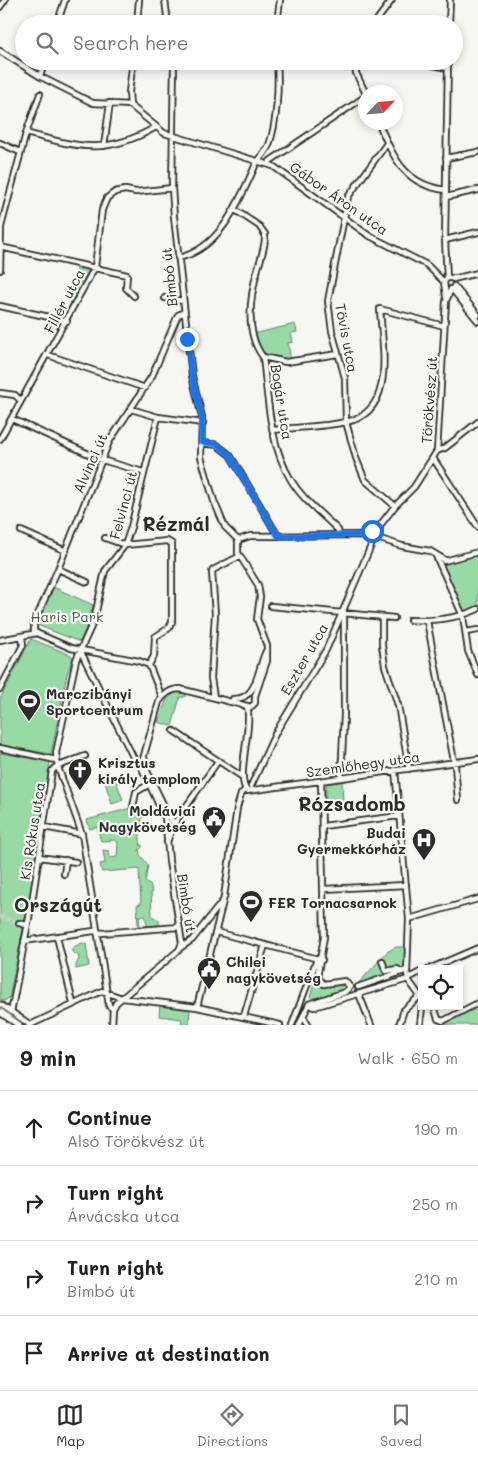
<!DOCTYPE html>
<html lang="en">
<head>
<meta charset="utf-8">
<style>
  body { margin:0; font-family:Mali,sans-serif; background:#f2f2f2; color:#202124 }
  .controls { position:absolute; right:15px; bottom:15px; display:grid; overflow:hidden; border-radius:0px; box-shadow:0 2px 8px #0003 }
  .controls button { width:45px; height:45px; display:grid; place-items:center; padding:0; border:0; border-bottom:1px solid #e0e0e0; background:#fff; color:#202124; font:25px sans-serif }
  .compass { position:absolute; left:358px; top:85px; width:45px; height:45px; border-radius:50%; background:#fff; box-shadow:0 2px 8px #0003; rotate:64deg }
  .stop { position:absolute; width:15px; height:15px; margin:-11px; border:4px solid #1a73e8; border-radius:50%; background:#fff }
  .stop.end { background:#1a73e8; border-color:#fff; box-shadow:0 1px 5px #0008 }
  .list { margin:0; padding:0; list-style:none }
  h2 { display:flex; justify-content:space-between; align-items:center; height:65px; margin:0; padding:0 20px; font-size:21px }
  h2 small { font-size:16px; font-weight:400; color:#757577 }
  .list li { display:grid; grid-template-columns:32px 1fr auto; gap:15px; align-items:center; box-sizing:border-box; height:75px; padding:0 20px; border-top:1px solid #e0e0e0 }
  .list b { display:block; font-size:19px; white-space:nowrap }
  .list p { margin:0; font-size:16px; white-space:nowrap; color:#757577 }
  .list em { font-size:16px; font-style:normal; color:#757577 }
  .icon { flex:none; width:28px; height:28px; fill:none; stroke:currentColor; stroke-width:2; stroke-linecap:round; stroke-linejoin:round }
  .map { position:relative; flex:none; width:478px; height:1025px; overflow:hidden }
  .search { position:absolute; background:#fff; box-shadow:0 2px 8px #0003; left:15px; right:15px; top:15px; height:55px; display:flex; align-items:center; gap:12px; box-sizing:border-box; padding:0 18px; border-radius:28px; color:#757577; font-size:19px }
  .sheet { height:365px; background:#fff }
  nav { display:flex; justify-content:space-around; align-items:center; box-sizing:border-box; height:70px; border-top:1px solid #e0e0e0; background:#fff; font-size:14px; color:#757577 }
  nav a { display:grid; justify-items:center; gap:2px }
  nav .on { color:#2b2b2b }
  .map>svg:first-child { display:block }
  .green { fill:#98daa5; stroke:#628268 }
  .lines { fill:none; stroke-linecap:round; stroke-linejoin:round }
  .minor-tunnel { stroke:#cdcdca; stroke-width:4.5; stroke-dasharray:4.5 2; stroke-linecap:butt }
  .minor-casing { stroke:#2b2b2b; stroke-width:8 }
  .major-casing { stroke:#2b2b2b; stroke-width:9 }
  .minor { stroke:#f6f6f2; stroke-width:4.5 }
  .major { stroke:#f6f6f2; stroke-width:5.5 }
  .tram { stroke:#2b2b2b; stroke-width:1 }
  .route { stroke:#1a73e8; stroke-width:6 }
  .labels { text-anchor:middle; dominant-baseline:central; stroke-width:4.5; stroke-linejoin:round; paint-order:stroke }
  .street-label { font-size:14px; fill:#2b2b2b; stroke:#f6f6f2 }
  .park-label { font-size:14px; fill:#46574a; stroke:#f6f6f2 }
  .poi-label { font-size:14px; font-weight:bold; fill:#2b2b2b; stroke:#f6f6f2; text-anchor:start }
  .district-label { font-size:19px; font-weight:bold; fill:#2b2b2b; stroke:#f6f6f2 }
</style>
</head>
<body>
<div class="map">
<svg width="478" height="1025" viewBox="0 0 478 1025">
  <rect width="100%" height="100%" fill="#f6f6f2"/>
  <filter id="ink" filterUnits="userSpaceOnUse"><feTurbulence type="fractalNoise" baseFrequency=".02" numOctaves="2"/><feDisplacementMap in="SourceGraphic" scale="10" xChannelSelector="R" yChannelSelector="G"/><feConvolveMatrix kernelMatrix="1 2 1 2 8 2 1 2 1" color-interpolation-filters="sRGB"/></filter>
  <g filter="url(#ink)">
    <path class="green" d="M78 263 90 266 92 270 76 297 73 307 70 306Z
      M295 324 297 332 291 333 293 342 288 343 291 361 263 357 253 334Z
      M478 552V609L463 616 441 566 443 563Z
      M53 587 93 605 88 623 80 642 37 625Z
      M31 639 71 655 73 658 67 674 51 754 0 745V699Z
      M176 692 186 693 185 697H180L172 726 158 722 167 699Z
      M0 753 50 761 33 880 9 998 4 1001 0 999Z
      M114 775 123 800 112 804 104 779Z
      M342 781 343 803 326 804V784Z
      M131 808 142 814C142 826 138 834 141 846H143L139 850 140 855 148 865 145 882 151 886 152 916 159 920V926L148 927 145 916H139L140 926H147L138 928 137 905 141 904 139 869 102 872 100 864 105 863 103 850 109 851 110 858 117 857 118 842 114 840 101 841 97 827 90 829 87 820Z
      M82 943 86 944 89 966 76 969V965L79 959 78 955 72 952V948Z
      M396 947H405L404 977 355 992 354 988 387 952Z
      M345 983 346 988 313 999 310 997 314 984 321 987Z
      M160 1005 190 1009 189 1025H181L182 1019 159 1016Z
      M478 1005V1025H441L443 1023Z"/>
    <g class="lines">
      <path class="minor-tunnel" d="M0 916 19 923"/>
      <g class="minor-casing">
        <path id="minor" d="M165 0 168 24
          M0 7 5 0
          M57 24 65 0
          M137 24 139 0
          M277 24 280 0
          M374 24 392 0
          M449 24 450 0
          M0 51 41 77 93 103 130 105 164 133 273 166 368 235 427 265 444 282
          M174 61 172 188 174 217 192 376 202 417 201 457 214 501 225 527 238 540
          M354 61 356 73 366 94
          M416 61 447 68
          M40 76 45 61
          M130 105 129 92 133 61
          M378 122C394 158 404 185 446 190
          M26 133C78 147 106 156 156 127
          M0 143 20 152
          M387 143 348 197 328 301 332 331 345 378 346 422 356 458 365 480 395 506
          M104 146 110 103
          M446 158 478 152
          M270 161 366 96
          M446 197 478 190
          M235 210 259 226 265 234C266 245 261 257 258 268 250 296 244 332 263 357 268 397 269 444 291 480 302 499 323 515 338 530L339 535
          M445 240 478 232
          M0 247 127 275 126 288 134 296
          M178 258C221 249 240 199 256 164 260 158 266 152 269 145 277 123 279 85 277 61
          M0 270 1 227 26 133 40 94
          M447 278 445 240 448 61
          M453 279 478 273
          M454 286 478 315
          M452 289 478 321
          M446 297 444 282 447 278H452
          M165 298 183 301
          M0 306 67 321
          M48 355 145 388
          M263 357 286 362 338 354
          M0 393 15 395 21 401
          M131 409 158 417 203 423
          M12 419 102 460 143 472
          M273 430C297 427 322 427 346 422 397 412 382 346 380 309L444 326
          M0 439 95 267 102 210 107 198 115 192 125 190 136 192 172 188
          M202 443 217 445 230 455 278 536
          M437 451 445 448 478 422
          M433 458 478 527
          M21 531 66 551
          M360 535 380 526
          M105 538 125 545 167 541 172 544V622L169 628 155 637 154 656 149 665
          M377 538 381 524 395 506 414 487 437 451 446 301 451 289
          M377 538 402 546 430 551 445 560
          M238 540V553L258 585 260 597 257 619 267 646V661L255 696V703L250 708
          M238 540 250 536 358 535 373 541
          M436 556 463 616 468 651 478 675
          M444 561 478 552
          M58 569 87 582
          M271 606 394 618
          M382 617V645L385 666 398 705 409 769
          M410 620C433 621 457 619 478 609
          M427 621 455 766 458 800
          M34 632V623L58 569 109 442 152 376 178 315 184 312
          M34 632 71 648 139 661 149 665 162 697
          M466 632 478 630
          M0 640 37 633
          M80 650 136 763 142 766
          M0 689 23 645 22 637
          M214 697 211 678 215 614 212 572 213 570 240 556
          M233 699C258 700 257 669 266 651
          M247 706C253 728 235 778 247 791L478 759
          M174 731 241 776
          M0 748 56 760
          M395 770 409 919 407 973 409 981 422 999
          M341 778 344 715V612
          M251 786 276 732 326 650 373 541
          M133 807 136 792 148 785
          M164 808 174 824
          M163 814 141 766 159 702C164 694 170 689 180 689L251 707
          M323 826 399 816
          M44 827 82 834
          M167 842 174 824 218 761
          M39 857 76 862
          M64 874 66 860
          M324 889 406 885
          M409 919 478 899
          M19 923 27 925
          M216 932 322 960
          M57 937 73 1003
          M24 941 94 931 101 933 179 927
          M180 948 192 940 222 902
          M382 961 386 971 397 969 402 972
          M429 969 478 948
          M358 987 407 970
          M359 994 371 1025
          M309 1004 314 1007 405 980 422 971
          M434 1006 438 1019 443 1021 478 1003
          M197 1007 224 897 237 808 241 794 245 790
          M113 1009 109 1006 82 834 58 767 56 753 76 660 94 620 105 571 125 545 131 527 158 417
          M11 1013 32 902 52 771 56 767 85 756
          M244 1016 265 945
          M303 1016 308 1025
          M30 1025 102 991 122 998 197 1007 280 1025
          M112 1025 113 1009 116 1003 179 950 182 943 169 861 164 806 147 771 144 757
          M292 1025 317 959
          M299 1025 309 1004 345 992 350 987 345 981 324 984 317 978 324 937 321 782
          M399 1025 404 1010 420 996
          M420 1025 422 1007"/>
      </g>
      <g class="major-casing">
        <path id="major" d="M0 1005 30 1025
          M0 1012 19 1025"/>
      </g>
      <use href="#minor" class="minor"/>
      <use href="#major" class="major"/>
      <path class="tram" d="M0 1007 26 1025"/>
    </g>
  </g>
  <g class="lines" filter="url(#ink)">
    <path class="route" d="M187 339 192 376 202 416V442L217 444 230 455 278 536 358 535 372 531"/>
  </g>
  <defs>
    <g id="stadium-pin" transform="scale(1.25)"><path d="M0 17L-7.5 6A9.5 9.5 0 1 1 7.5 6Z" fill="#2b2b2b" stroke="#f6f6f2"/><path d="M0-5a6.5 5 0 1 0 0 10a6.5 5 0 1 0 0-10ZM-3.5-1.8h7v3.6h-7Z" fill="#fff"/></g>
    <g id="church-pin" transform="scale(1.25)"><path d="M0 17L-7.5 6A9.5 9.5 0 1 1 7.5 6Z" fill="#2b2b2b" stroke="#f6f6f2"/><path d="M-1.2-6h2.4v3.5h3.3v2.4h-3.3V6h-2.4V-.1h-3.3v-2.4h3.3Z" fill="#fff"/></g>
    <g id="civic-pin" transform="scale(1.25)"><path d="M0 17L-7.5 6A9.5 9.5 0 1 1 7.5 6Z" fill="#2b2b2b" stroke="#f6f6f2"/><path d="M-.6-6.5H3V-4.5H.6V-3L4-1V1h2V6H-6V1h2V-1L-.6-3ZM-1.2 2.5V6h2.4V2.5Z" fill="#fff"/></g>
    <g id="hospital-pin" transform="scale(1.25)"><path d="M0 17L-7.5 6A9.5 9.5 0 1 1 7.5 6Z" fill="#2b2b2b" stroke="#f6f6f2"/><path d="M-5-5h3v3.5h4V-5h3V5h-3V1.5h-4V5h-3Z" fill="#fff"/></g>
  </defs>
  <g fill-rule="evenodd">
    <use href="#stadium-pin" x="29" y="701"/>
    <use href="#church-pin" x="80" y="770"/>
    <use href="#civic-pin" x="214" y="818"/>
    <use href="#hospital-pin" x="424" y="840"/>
    <use href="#stadium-pin" x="251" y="902"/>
    <use href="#civic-pin" x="209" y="969"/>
  </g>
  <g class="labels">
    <g class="street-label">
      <text transform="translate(339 198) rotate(35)">Gábor Áron utca</text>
      <text transform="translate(169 277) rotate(-96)">Bimbó út</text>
      <text transform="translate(64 301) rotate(-62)">Fillér utca</text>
      <text transform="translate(347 338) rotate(79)">Tövis utca</text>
      <text transform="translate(429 400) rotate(-86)">Törökvész út</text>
      <text transform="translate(282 402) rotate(81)">Bogár utca</text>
      <text transform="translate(90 463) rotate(-66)">Alvinci út</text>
      <text transform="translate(123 505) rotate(-75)">Felvinci út</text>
      <text transform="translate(304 659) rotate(-60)">Eszter utca</text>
      <text transform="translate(363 764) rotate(-8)">Szemlőhegy utca</text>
      <text transform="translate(32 831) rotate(-81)">Kis Rókus utca</text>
      <text transform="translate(187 903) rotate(81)">Bimbó út</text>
    </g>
    <g class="park-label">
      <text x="67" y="616">Haris Park</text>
    </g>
    <g class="poi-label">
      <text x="46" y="693">Marczibányi<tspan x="46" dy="16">Sportcentrum</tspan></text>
      <text x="98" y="762">Krisztus<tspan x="98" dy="16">király templom</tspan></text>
      <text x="196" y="810" text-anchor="end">Moldáviai<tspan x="196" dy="16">Nagykövetség</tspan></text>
      <text x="406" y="832" text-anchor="end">Budai<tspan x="406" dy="16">Gyermekkórház</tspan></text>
      <text x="268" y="902">FER Tornacsarnok</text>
      <text x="226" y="961">Chilei<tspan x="226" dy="16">nagykövetség</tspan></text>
    </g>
    <g class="district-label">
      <text x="176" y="523">Rézmál</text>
      <text x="352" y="803">Rózsadomb</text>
      <text x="58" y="904">Országút</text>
    </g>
  </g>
</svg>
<div class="controls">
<button><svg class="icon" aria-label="locate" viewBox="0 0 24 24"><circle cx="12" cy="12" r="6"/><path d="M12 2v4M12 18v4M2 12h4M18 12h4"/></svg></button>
</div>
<svg class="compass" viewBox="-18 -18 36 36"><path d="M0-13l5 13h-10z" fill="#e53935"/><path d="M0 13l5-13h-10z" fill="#757577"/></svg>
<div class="stop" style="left:372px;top:531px"></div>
<div class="stop end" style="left:187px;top:339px"></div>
<div class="search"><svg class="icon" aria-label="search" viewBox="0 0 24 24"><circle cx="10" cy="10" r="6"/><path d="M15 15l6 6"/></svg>Search here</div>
</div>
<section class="sheet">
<h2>9 min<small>Walk · 650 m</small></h2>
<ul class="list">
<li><svg class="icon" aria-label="ahead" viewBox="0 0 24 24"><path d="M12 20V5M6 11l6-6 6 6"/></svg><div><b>Continue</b><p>Alsó Törökvész út</p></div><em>190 m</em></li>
<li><svg class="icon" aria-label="right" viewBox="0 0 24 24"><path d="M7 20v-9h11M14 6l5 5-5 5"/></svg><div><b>Turn right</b><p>Árvácska utca</p></div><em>250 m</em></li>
<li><svg class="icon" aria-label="right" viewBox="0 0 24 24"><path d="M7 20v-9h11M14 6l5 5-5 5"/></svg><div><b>Turn right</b><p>Bimbó út</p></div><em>210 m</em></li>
<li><svg class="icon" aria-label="arrive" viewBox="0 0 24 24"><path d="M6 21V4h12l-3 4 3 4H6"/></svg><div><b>Arrive at destination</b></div></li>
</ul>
</section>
<nav>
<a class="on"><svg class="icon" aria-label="map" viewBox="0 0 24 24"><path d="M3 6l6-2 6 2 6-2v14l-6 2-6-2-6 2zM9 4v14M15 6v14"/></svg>Map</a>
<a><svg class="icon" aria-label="directions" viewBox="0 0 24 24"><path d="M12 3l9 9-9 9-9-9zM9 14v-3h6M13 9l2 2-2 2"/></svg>Directions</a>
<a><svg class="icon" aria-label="saved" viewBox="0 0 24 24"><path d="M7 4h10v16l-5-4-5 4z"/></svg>Saved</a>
</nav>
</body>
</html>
